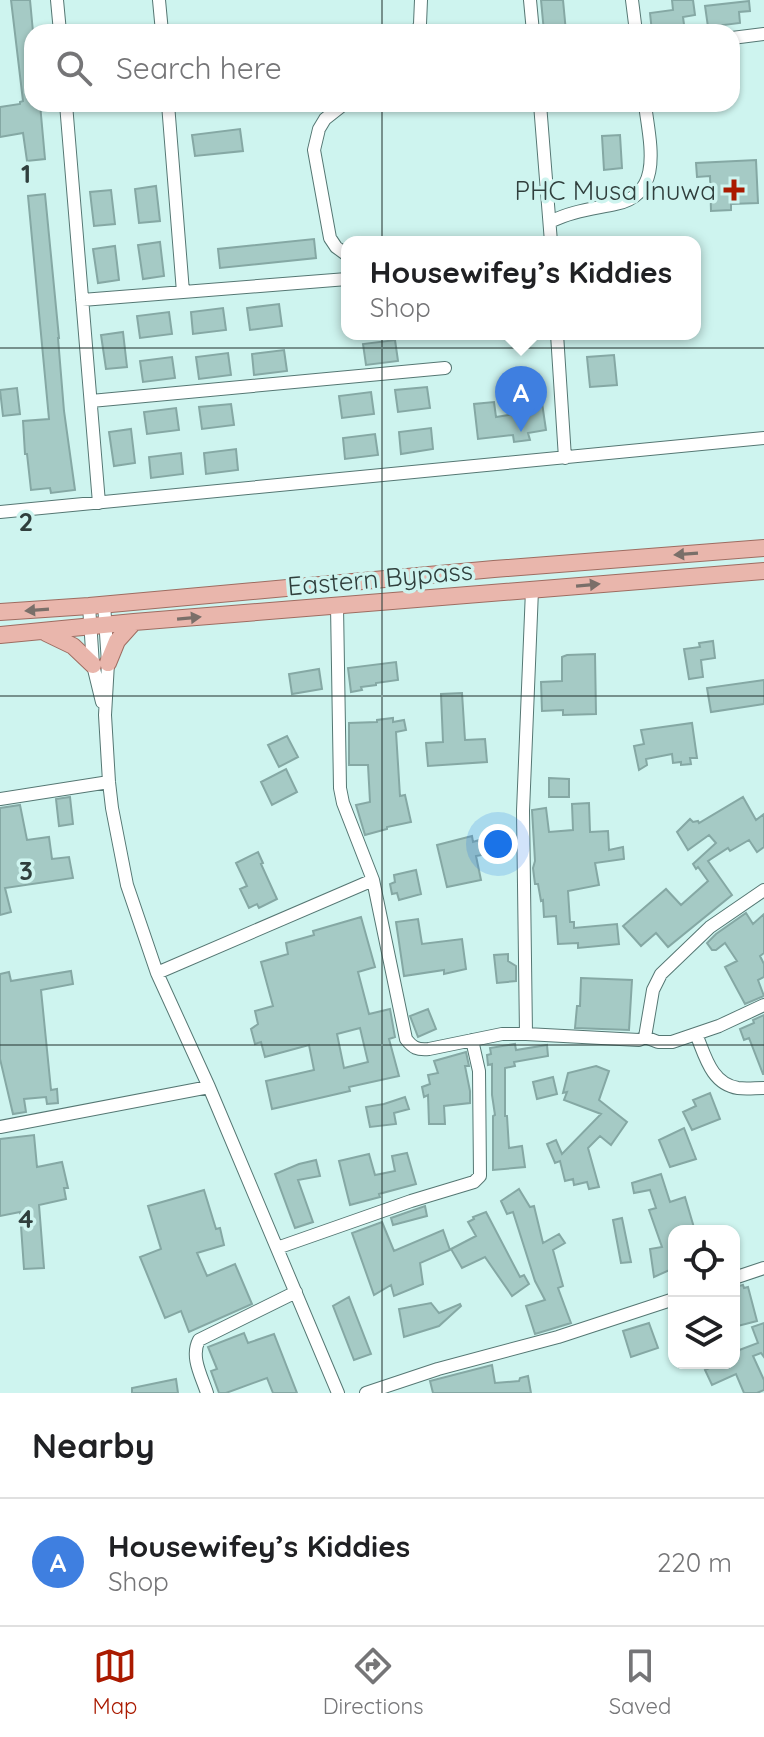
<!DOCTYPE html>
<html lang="en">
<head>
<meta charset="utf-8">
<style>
  body { margin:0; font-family:Quicksand,sans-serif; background:#f2f2f2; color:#202124 }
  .controls { position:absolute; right:24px; bottom:24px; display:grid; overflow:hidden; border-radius:16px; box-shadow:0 2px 6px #0004 }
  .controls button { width:72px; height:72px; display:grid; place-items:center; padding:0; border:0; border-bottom:2px solid #e0e0e0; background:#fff; color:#202124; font:40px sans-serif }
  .you { position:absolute; left:498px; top:844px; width:28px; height:28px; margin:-20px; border:6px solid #fff; border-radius:50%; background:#1a73e8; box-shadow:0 0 0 12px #1a73e833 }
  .badge { display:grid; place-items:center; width:52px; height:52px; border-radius:50%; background:#aa1a00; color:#fff; font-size:26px; font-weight:700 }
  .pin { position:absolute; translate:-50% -66px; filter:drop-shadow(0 2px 4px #0008) }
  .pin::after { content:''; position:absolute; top:42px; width:28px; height:24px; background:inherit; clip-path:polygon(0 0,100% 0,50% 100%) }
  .popup { position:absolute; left:341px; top:236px; width:360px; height:104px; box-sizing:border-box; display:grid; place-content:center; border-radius:16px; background:#fff; filter:drop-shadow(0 2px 6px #0005); font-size:26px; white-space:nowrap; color:#757577 }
  .popup b { font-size:30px; color:#202124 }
  .popup::after { content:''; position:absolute; left:50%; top:100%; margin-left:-16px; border:16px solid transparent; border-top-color:#fff }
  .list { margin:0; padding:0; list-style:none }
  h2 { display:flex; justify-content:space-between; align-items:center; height:104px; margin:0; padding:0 32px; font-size:34px }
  h2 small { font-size:26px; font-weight:400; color:#757577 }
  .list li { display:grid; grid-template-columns:52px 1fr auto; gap:24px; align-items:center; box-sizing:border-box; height:128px; padding:0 32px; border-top:2px solid #e0e0e0 }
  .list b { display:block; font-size:30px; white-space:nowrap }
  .list p { margin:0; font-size:26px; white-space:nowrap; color:#757577 }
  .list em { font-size:26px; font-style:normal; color:#757577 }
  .icon { flex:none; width:44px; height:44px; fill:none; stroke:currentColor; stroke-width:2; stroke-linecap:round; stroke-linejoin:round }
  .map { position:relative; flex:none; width:764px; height:1393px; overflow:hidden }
  .search { position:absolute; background:#fff; box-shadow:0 2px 6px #0004; left:24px; right:24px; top:24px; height:88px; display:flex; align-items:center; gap:20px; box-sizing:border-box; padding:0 28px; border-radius:24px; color:#757577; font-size:30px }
  .sheet { height:232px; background:#fff }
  nav { display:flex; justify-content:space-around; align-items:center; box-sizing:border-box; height:112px; border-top:2px solid #e0e0e0; background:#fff; font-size:22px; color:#757577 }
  nav a { display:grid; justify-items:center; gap:4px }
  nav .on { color:#aa1a00 }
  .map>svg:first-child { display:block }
  .building { fill:#a5cac5; stroke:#85a8a4; stroke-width:2; fill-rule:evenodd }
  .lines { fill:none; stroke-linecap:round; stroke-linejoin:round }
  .minor-casing { stroke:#557773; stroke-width:14 }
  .major-casing { stroke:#9e6c61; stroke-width:18 }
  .minor { stroke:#fff; stroke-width:12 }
  .major { stroke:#e9b6ac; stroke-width:16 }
  .oneway { fill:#7a6f69 }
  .grid { fill:none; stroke:#303f3d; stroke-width:2; stroke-opacity:0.55 }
  .poi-dot { fill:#aa1a00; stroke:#cef4ef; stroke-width:3 }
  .labels { text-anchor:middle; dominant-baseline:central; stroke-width:7; stroke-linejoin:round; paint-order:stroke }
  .poi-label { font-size:26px; fill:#303f3d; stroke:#cef4ef; text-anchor:end }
  .street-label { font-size:26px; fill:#303f3d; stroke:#cef4ef }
  .grid-label { font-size:26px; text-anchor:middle; font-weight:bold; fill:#303f3d; stroke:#cef4ef; stroke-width:7; stroke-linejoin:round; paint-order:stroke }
</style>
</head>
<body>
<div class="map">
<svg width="764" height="1393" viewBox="0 0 764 1393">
  <rect width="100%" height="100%" fill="#cef4ef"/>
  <path class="building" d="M11 0H30L33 32 32 104H40L45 159 27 161 23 133 0 137V107L20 104V102L23 101Z
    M541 0H563L566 32H544Z
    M672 0H693L695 15 683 17 685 32H652L650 13 673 10Z
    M749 1 750 11 739 12 740 23 708 27 705 6Z
    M240 129 243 151 195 156 192 135Z
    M620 135 622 168 604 170 602 136Z
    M756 160 758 203 731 204V210L711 211 710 176 697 177 696 163Z
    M156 186 160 221 139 223 135 189Z
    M111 190 115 224 94 226 90 192Z
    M45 194 59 338H58L64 411 75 490 51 493 50 488 31 490 27 454H25L23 421 49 419 28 196Z
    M314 239 316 258 220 268 218 249Z
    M160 242 164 276 143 279 138 245Z
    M115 246 119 280 98 283 93 249Z
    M279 304 282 326 250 330 247 308Z
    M223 308 226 330 193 334 191 312Z
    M169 312 172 334 140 338 137 316Z
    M123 332 127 367 106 369 101 335Z
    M395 340 398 361 366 365 363 344Z
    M284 350 287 371 254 375 252 354Z
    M228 353 231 375 199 379 196 357Z
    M614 355 617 385 590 387 587 357Z
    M172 357 175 378 143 382 140 361Z
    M427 387 430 408 398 412 395 390Z
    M17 388 20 414 3 416 0 390Z
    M371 392 374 414 342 418 339 396Z
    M541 396 546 430 528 433 530 440 514 442 513 435 478 439 474 404 494 402 496 417 520 413 518 399Z
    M231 404 234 425 202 429 199 407Z
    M176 408 179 430 147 434 144 412Z
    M431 428 433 449 401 454 399 432Z
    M131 429 135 463 114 466 109 432Z
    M375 434 378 455 345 459 343 438Z
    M236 449 238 470 206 474 204 453Z
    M181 453 183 474 151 478 149 457Z
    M713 641 715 658 701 660 703 677 689 679 684 649 700 647 699 643Z
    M595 654 596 714 563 715V710L542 711 541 682 562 681V657L567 655Z
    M396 662 398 680 376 683V685L361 687 362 690 351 692 348 668Z
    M319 669 322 689 292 694 289 674Z
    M764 680V704L711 712 707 688Z
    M462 693 465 740 485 739 487 762 428 766 426 743 443 742 441 694Z
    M393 718V722L404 720 406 730 396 732 400 796 405 795 411 822 387 827V829L365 835 356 805 370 802 368 765H349V723L377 722V720Z
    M692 723 697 758H690L691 764 681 765V762L673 763 672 754 646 759 647 765 639 770 634 746 644 744 641 730Z
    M287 736 298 757 279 767 268 745Z
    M286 769 297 792 272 805 261 782Z
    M549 778 569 779V797H549Z
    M70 797 73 824 59 826 56 799Z
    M743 797 756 820 764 814V847L757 852 749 840 730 851 728 848 708 861 732 895 668 947 656 933 641 946 623 926 666 889 681 905 708 881 698 867 696 869 693 864 716 843 709 835 688 850 677 832 690 819 693 822 698 821 699 823Z
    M589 803 590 832 608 831 609 850 623 847 624 859 595 863 599 885 568 891 570 922H574V928L617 924 619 944 578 948V943L558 944 556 916 544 917 543 900 541 901 538 884H535L533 868 535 861 532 810 546 808 549 832 573 830 572 804Z
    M20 805 27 840 49 837 52 859 69 857 73 878 5 888 11 912 0 915V808Z
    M472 836 473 842 479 840 482 855 476 856 481 880 447 887 437 845Z
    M258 852 263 863 261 864 277 899 259 908 257 904 249 908 240 889 247 886 236 863Z
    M416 870 421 894 399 900 397 893 392 894 390 884 395 882 394 875Z
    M746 913 753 924 764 914V953L760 956 764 964V977L758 980 764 996 745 1004 725 967 737 961 725 943 716 950H712L707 943 716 934Z
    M361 917 375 967 358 972 369 1014 390 1009 395 1037 389 1039 399 1076 349 1087 350 1091 272 1109 266 1081 314 1070 309 1045 265 1057 261 1042 255 1044 251 1029 258 1024 255 1011 273 1006 261 962 288 954 286 943 314 935 313 931ZM360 1028 368 1062 344 1068 337 1034Z
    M418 919 422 944 462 939 466 969 444 974V970L404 976 396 922Z
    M508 954V961L516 966V981L497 983 494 955Z
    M71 971 73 984 41 990 51 1090 57 1089 58 1103 47 1104 46 1097 24 1099 26 1112 13 1114 0 1059V974L9 972 11 981Z
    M581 978 632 980 629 1030 575 1028 577 1006H580Z
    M428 1009 436 1029 418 1037 410 1016Z
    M764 1015V1074H763L749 1038 744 1040 740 1029 754 1023 753 1020Z
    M515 1044 516 1050 547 1045 548 1056 514 1062 515 1066 505 1068V1116H507L509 1148 522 1146 525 1167 493 1170V1116L495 1115 492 1095V1064L488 1065 487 1055 491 1054 490 1048Z
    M466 1052 469 1066H465L470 1091V1103L444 1106 445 1124H429L428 1095 424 1097 422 1087 430 1084 428 1075 438 1073 434 1061Z
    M596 1066 609 1071 599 1100 627 1122 611 1145 600 1136 588 1148 599 1187 589 1189 587 1182 574 1185 573 1179 565 1181 560 1161 555 1163 547 1144 556 1140 562 1154 601 1114 564 1100 567 1092 563 1093 568 1073Z
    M553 1077 557 1094 537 1099 533 1082Z
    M710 1093 720 1119 692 1130 683 1112 696 1106 693 1100Z
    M405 1097 409 1109 394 1113 396 1124 370 1127 366 1107 384 1104Z
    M684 1128 696 1159 670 1167 659 1140Z
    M34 1135 37 1167 62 1162 68 1188H64L66 1199 39 1205 44 1268 24 1269 20 1212 0 1216V1139Z
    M407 1153 416 1184 379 1194 380 1197 350 1205 339 1161 369 1154 375 1175 395 1171 392 1156Z
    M316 1160 320 1176 298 1180 313 1222 295 1228 275 1174 299 1164Z
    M661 1174 670 1202 685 1197 695 1231H674V1268L654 1277 650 1249 662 1247 649 1210 656 1208 650 1190 634 1193 632 1183Z
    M519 1189 530 1207 534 1206 543 1243 559 1234 565 1243 553 1250 563 1286 558 1288 571 1323 535 1334 526 1306 545 1300 535 1281 513 1212 507 1214 501 1201Z
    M204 1190 216 1229 220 1228 224 1245 197 1253 207 1276 235 1264 252 1304 189 1332 181 1311 165 1318 140 1257 161 1249 148 1206Z
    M425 1206 427 1216 393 1225 391 1218Z
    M486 1212 520 1277 524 1275 529 1284 512 1296 485 1257 462 1268 451 1249 476 1236 468 1222 474 1219 473 1217Z
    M622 1218 631 1262 621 1263 613 1220Z
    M382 1222 394 1251 443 1230 450 1250 420 1263 423 1284 394 1296 391 1285 374 1295 352 1233Z
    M743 1285 744 1288 748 1287 757 1321 734 1327V1287Z
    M349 1297 371 1354 354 1360 333 1306Z
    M431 1303 439 1313 460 1304 461 1306 439 1326 404 1337 399 1309Z
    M649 1323 658 1348 631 1357 623 1331Z
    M764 1323V1357L761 1353 753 1356 764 1380V1390L757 1393H744L736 1374 712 1385 705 1370 720 1363H734V1352L758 1343 752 1327Z
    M244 1333 248 1343 274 1334 297 1393H273L267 1378 226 1393H219L211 1371 217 1369 208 1347Z
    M492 1365 495 1383 519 1381 520 1378 528 1376 531 1393H433L430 1381Z
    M176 1379 178 1393H132V1388Z"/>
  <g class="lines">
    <g class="minor-casing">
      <path id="minor" d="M57 0 60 32
        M159 0 162 32
        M530 0 533 32
        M632 0 636 32
        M417 32 420 24 421 0
        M732 38 764 34
        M66 104 99 503
        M168 104 183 292
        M344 104 325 119 319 129 314 150 330 238 336 247 347 255
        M540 104 551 242
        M550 222C571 211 593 209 616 204 665 194 649 140 645 104
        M82 300 347 279
        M557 334 565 458
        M91 401 445 368
        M0 512 764 438
        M104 604 108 663 105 715 109 782 112 808 127 885 157 973 209 1087 338 1393
        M89 606 93 665 102 702
        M337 606 340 788 343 803 373 880 406 1039C413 1048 417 1050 429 1049L502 1034H526L639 1040 645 1037 653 990 661 974 710 927 764 890
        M0 799 109 782
        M157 973 373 880
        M526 1034 523 811 532 590
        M696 1034C705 1055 711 1084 738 1088 746 1089 755 1088 764 1088
        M645 1037 658 1042H672L719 1026 764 1005
        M0 1127 209 1087
        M277 1248 411 1201 474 1182 480 1176 479 1071 472 1040
        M734 1278 764 1268
        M207 1393C202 1377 190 1357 199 1340L296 1292
        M366 1393 438 1369 558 1337 674 1299"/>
    </g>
    <g class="major-casing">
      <path id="major" d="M0 612 89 606 494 569 764 548
        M46 633 73 646 93 665
        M0 635 134 622 764 571
        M108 663 117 641 134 622"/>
    </g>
    <use href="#minor" class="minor"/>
    <use href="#major" class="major"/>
  </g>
  <defs><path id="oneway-solid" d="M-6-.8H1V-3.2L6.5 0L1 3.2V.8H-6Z" transform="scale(2)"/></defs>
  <g class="oneway">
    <use href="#oneway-solid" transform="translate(686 554) rotate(176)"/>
    <use href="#oneway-solid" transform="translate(588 585) rotate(-5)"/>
    <use href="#oneway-solid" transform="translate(37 610) rotate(176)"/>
    <use href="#oneway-solid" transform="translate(189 618) rotate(-5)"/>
  </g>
  <path class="grid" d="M382 0V32M382 104V1393M0 348H764M0 696H764M0 1045H764"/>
  <path class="poi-dot" d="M730 178h8v8h8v8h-8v8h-8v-8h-8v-8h8z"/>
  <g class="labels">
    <g class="poi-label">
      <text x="716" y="190">PHC Musa Inuwa</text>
    </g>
    <g class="street-label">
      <text transform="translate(380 578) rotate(-5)">Eastern Bypass</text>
    </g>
  </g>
  <g class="grid-label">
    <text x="26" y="183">1</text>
    <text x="26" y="531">2</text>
    <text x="26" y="880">3</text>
    <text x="26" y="1228">4</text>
  </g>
</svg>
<div class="controls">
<button><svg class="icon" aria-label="locate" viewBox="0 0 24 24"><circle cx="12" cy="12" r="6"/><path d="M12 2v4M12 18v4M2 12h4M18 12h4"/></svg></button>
<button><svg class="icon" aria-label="layers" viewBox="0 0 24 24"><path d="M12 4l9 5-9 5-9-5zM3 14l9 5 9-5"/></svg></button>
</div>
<div class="you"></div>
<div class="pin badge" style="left:521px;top:432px;background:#3f7fe0">A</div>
<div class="popup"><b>Housewifey’s Kiddies</b>Shop</div>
<div class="search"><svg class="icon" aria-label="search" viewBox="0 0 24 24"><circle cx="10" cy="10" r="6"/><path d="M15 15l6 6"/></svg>Search here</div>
</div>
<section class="sheet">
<h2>Nearby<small></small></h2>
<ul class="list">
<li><span class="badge" style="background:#3f7fe0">A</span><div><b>Housewifey’s Kiddies</b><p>Shop</p></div><em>220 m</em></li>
</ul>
</section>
<nav>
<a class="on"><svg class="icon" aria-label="map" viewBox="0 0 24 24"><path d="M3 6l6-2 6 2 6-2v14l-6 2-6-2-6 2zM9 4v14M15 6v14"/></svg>Map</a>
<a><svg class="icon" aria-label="directions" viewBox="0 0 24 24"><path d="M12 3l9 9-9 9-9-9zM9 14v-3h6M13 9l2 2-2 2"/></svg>Directions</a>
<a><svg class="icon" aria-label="saved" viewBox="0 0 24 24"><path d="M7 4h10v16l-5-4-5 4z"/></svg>Saved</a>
</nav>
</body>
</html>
